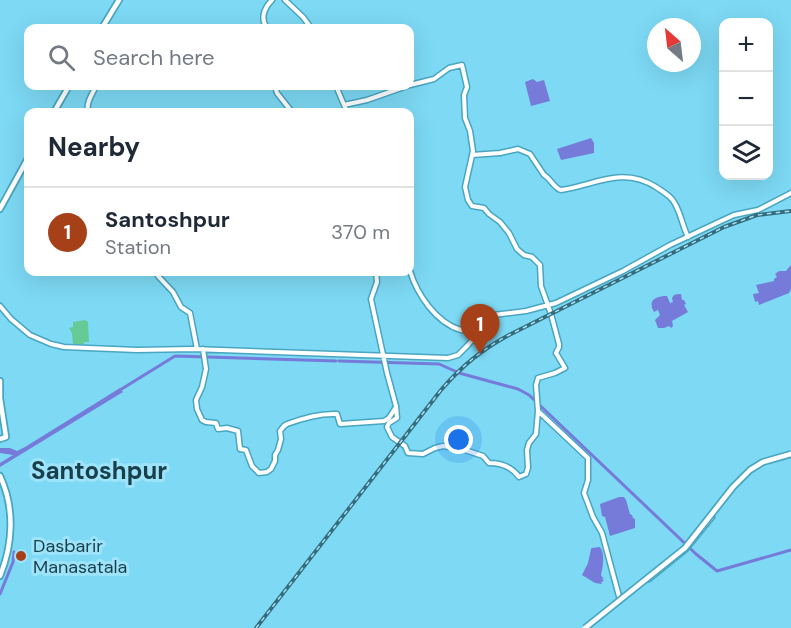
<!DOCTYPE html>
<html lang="en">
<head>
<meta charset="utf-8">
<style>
  body { margin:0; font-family:"DM Sans",sans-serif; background:#f2f2f3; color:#1f2937 }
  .controls { position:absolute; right:18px; top:18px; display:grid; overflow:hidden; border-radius:12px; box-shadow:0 6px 24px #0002 }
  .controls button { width:54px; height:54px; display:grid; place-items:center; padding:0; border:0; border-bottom:2px solid #e0e1e3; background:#fff; color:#1f2937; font:30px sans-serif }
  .compass { position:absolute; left:647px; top:18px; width:54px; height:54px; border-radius:50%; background:#fff; box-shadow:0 6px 24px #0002; rotate:332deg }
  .you { position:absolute; left:459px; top:440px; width:21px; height:21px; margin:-15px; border:4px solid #fff; border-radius:50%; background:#1a73e8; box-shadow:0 0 0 9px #1a73e833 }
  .badge { display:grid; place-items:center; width:39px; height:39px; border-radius:50%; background:#a64019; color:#fff; font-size:20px; font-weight:700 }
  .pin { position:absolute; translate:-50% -50px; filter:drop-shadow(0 2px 3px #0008) }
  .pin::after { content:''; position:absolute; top:32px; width:21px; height:18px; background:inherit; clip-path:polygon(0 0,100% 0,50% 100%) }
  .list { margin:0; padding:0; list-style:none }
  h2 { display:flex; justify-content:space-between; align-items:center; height:78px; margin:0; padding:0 24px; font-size:26px }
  h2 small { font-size:20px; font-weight:400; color:#747a83 }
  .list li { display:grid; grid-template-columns:39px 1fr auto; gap:18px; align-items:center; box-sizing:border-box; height:90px; padding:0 24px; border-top:2px solid #e0e1e3 }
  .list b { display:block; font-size:22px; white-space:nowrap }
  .list p { margin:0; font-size:20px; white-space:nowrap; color:#747a83 }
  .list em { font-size:20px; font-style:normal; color:#747a83 }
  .icon { flex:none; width:33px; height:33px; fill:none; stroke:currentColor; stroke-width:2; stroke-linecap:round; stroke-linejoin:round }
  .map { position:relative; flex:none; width:791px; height:628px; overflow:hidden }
  .search { position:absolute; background:#fff; box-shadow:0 6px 24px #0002; left:24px; top:24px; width:390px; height:66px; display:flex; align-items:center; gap:15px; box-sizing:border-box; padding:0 21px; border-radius:12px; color:#747a83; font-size:22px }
  .panel { position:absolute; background:#fff; box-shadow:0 6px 24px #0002; left:24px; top:108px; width:390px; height:168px; border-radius:12px }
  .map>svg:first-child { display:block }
  .green { fill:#66ca97 }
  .water { fill:#767bda }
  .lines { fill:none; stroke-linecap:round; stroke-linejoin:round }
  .canal { stroke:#767bda; stroke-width:3 }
  .tertiary-casing { stroke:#49a6c0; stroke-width:7 }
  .secondary-casing { stroke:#49a6c0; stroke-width:8 }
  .tertiary { stroke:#fff; stroke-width:4 }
  .secondary { stroke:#fff; stroke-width:4.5 }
  .rail-casing { stroke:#366d7d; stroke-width:4 }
  .rail { stroke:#9de3f9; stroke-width:1.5; stroke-dasharray:4.5; stroke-linecap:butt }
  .secondary-bridge-casing { stroke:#49a6c0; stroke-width:8; stroke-linecap:butt }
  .secondary-bridge { stroke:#fff; stroke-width:4.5 }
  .poi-dot { fill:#a64019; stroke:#9de3f9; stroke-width:2 }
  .labels { text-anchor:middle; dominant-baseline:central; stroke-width:6; stroke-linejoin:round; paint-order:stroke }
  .poi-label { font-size:18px; fill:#183f4a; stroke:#9de3f9; text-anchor:start }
  .district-label { font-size:24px; font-weight:bold; fill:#183f4a; stroke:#9de3f9 }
</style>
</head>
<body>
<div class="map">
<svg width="791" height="628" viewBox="0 0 791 628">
  <rect width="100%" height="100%" fill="#7dd9f4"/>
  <path class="green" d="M85 320 88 322 89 342H84V344H73L72 333 69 328 73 327V322Z"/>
  <path class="water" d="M533 79 537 82 544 80 550 101 531 106 525 82Z
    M591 138 594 143V153L561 160 557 149Z
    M791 265V289L789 293 759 305 758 301 755 302 753 294 759 293 756 285 774 281V279L777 277 775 274 779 271H786Z
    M678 294H681L682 300H684L686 304 684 305 688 312 672 321 673 326 671 328 669 326 664 328H658L655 320 660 315 658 310 654 312C647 300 656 296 667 296L670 303 673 302 672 298 674 295Z
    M120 388 123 392 0 467V463L13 455 0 453V448H10L17 451 25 447Z
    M619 497H624L626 500 630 514 632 515 633 518 635 519V528L610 536 605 517 602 516 600 504Z
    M600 547C605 553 603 567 601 575L603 578H605L602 579 604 581 601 582 602 584 595 583 582 575 588 563 591 549 592 548Z"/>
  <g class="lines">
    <path class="canal" d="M339 361 439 364 457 372
      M459 373 518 389 529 395 696 554 717 571 791 550
      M120 390 175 356 336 361
      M0 594 13 562 14 552"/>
    <g class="tertiary-casing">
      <path id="tertiary" d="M285 0 303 17 311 28
        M267 28C260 19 264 8 272 0
        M410 85 434 79 449 68 462 65 467 87 464 95 465 118 470 131 473 151 465 187 468 200 472 206 484 208 489 214 500 222 509 233 517 249 524 255 532 257 540 265 541 286 551 314 559 344V347L556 353 565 368 555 373 538 378 536 385 538 411 588 458V480L584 493 593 517 602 533 620 600
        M275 86 277 93 292 112
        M336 86 347 112
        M344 105 367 100 407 86
        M88 112C86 102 92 95 96 86
        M472 155 500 153 518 149 530 154 544 175C551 179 554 188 561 190 595 185 622 166 656 187 663 192 670 195 674 202 681 213 682 225 688 237
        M410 271C417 294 436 323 461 330 466 331 471 331 475 332
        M157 272 158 276 173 292 181 307 190 313 197 349
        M376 272 377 282 371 299 387 373 396 406 397 418 389 423 387 427 392 437 405 446 408 453 423 454 435 448 443 446 465 450 483 456 489 463C501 463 512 467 519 477L526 474 528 468 527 450 529 443 536 434 538 411
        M0 306 11 319 30 335 51 344 64 347 137 350 192 349 448 358 458 355 468 345 474 338 477 325 485 318 493 315 526 311 556 303 623 271 670 245 721 221 734 215 758 210 791 193
        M203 349 206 369 202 387 196 400 197 409 202 420 206 422 216 423 218 429 227 428 238 431 240 449 246 450 252 466 259 473 267 472 271 469 275 461V455L278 450 281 439 280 431 284 426 287 424C303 418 320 413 337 414L340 424 384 421 389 418 396 407
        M649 579 686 549 712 517"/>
    </g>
    <g class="secondary-casing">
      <path id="secondary" d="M102 28 119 0
        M54 112 69 86
        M0 209 28 158
        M0 381V398L6 437 0 439
        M0 476C15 508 13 544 0 576"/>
    </g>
    <use href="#tertiary" class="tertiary"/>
    <use href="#secondary" class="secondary"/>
    <g class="rail-casing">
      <path id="rail" d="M256 628 441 390C462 366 481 350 509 335L724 227 757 215 791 211"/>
    </g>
    <use href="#rail" class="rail"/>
    <g class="secondary-bridge-casing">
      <path id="secondary-bridge" d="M585 628 685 548 733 487 750 470 763 462 791 454"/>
    </g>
    <use href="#secondary-bridge" class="secondary-bridge"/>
  </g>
  <circle class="poi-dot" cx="21" cy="556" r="6"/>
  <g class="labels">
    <g class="poi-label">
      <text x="33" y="546">Dasbarir<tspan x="33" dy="21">Manasatala</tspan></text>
    </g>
    <g class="district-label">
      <text x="99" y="470">Santoshpur</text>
    </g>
  </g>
</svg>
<div class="controls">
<button>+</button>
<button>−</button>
<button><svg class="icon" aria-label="layers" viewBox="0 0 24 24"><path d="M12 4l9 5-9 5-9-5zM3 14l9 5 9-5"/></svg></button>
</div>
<svg class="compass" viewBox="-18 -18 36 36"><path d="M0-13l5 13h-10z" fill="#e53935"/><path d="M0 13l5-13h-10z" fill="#747a83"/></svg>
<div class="you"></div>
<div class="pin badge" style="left:480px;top:354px">1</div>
<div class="search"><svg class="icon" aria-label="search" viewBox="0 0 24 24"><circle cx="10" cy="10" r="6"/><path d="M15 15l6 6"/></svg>Search here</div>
<section class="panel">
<h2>Nearby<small></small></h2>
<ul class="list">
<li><span class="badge">1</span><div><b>Santoshpur</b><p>Station</p></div><em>370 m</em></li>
</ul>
</section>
</div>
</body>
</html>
